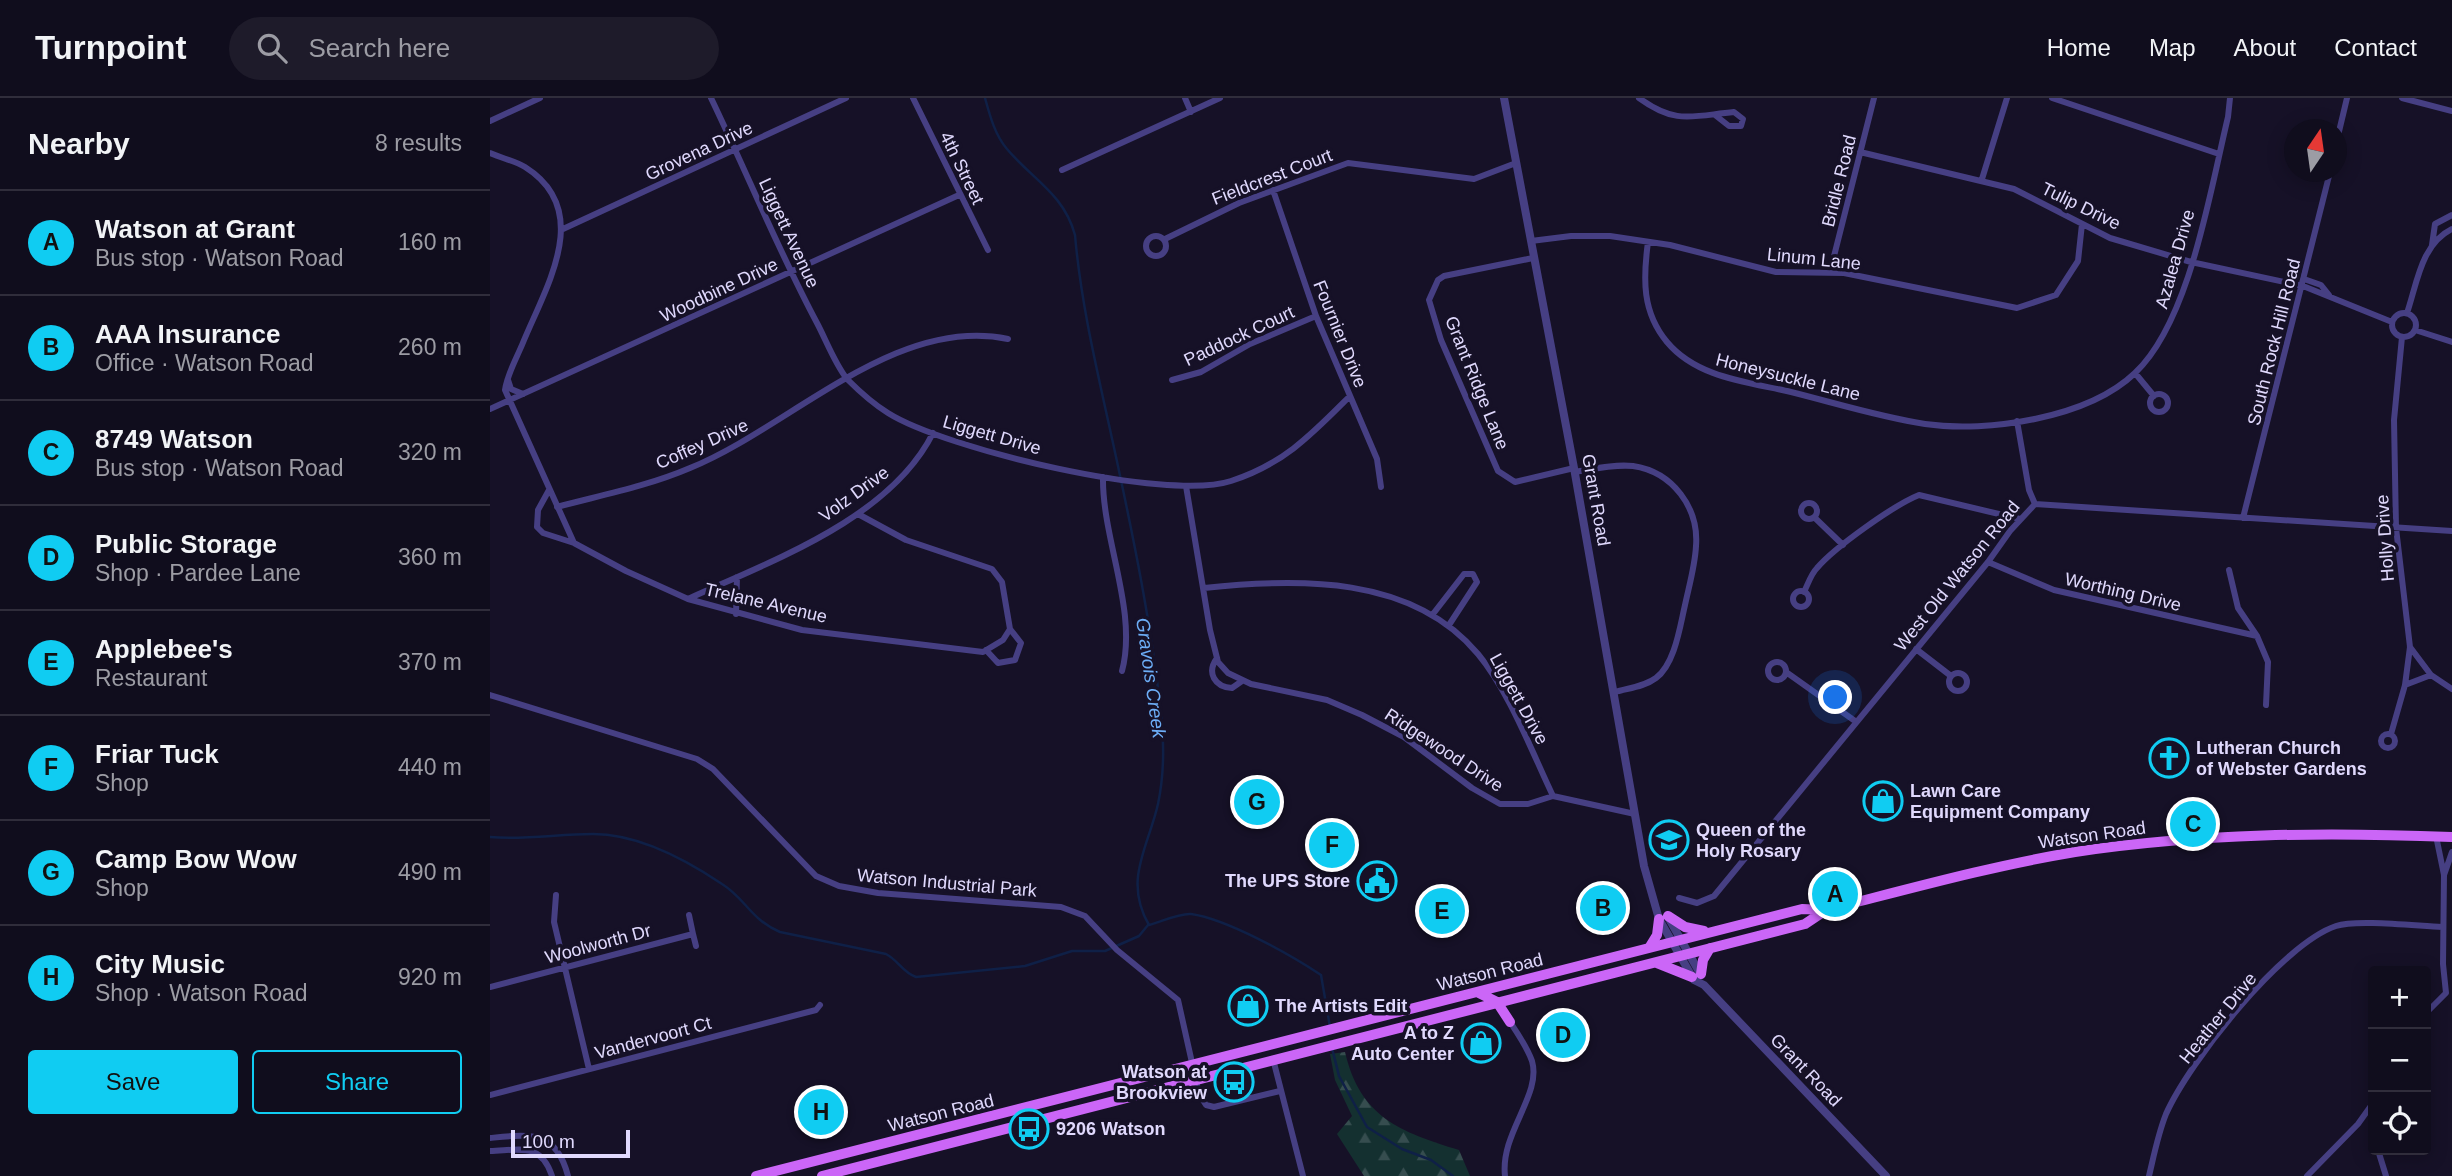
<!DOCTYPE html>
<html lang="en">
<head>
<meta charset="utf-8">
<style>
  body { margin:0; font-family:Helvetica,sans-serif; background:#1e1b2a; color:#f1f3f6 }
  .controls { position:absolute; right:21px; bottom:21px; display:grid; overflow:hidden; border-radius:7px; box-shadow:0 4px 18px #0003 }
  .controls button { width:63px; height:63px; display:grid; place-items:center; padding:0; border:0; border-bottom:2px solid #302d3b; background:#100d1d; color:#f1f3f6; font:35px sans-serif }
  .compass { position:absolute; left:1794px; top:21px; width:63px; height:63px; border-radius:50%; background:#100d1d; box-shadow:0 4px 18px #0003; rotate:13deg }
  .scale { position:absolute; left:21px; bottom:18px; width:119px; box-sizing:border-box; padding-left:7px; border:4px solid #e0d9fd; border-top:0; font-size:19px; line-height:24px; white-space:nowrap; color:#e0d9fd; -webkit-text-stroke:5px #161127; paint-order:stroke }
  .you { position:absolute; left:1346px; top:600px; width:24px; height:24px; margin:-18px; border:5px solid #fff; border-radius:50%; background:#1a73e8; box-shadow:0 0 0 10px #1a73e833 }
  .badge { display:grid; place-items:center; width:46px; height:46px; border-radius:50%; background:#10ccf2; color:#111; font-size:23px; font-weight:700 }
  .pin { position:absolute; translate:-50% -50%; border:4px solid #fff; box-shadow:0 2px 7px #0006 }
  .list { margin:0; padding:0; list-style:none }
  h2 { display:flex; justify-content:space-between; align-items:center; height:91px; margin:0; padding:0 28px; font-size:30px }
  h2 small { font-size:23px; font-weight:400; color:#9c9ca4 }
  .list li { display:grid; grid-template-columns:46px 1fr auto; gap:21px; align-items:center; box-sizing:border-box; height:105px; padding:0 28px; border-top:2px solid #302d3b }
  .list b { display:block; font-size:26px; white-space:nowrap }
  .list p { margin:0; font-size:23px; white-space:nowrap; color:#9c9ca4 }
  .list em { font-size:23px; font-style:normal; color:#9c9ca4 }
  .actions { display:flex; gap:14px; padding:21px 28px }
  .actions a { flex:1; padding:16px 0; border:2px solid #10ccf2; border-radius:7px; text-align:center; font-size:24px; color:#10ccf2 }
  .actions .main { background:#10ccf2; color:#111 }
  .icon { flex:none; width:38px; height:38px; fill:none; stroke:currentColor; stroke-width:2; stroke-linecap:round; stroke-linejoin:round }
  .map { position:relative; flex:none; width:1962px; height:1078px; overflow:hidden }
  header { display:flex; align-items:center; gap:42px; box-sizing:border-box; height:98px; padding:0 35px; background:#100d1d; border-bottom:2px solid #302d3b }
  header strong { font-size:33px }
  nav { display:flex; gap:38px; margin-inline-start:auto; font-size:24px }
  .search { width:490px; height:63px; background:#1e1b2a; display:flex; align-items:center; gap:18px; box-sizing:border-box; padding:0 24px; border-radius:38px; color:#9c9ca4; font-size:26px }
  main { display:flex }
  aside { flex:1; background:#100d1d }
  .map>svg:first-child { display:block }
  .forest { fill:url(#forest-firs) }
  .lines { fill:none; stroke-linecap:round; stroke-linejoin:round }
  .stream { stroke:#0f2047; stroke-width:2.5 }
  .minor { stroke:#463f83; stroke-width:6 }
  .tertiary { stroke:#463f83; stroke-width:8 }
  .primary { stroke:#cb66f7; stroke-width:10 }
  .labels { text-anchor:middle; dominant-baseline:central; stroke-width:7; stroke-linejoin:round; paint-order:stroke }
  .street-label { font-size:18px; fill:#e0d9fd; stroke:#161127 }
  .poi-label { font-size:18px; font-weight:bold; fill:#e0d9fd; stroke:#161127; text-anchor:start }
  .water-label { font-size:19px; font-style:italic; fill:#6daef7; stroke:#161127 }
</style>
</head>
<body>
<header>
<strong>Turnpoint</strong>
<div class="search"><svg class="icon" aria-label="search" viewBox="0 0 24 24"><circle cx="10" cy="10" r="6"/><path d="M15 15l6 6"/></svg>Search here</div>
<nav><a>Home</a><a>Map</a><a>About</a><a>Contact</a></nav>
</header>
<main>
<aside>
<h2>Nearby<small>8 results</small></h2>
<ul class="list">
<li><span class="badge">A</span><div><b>Watson at Grant</b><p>Bus stop · Watson Road</p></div><em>160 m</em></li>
<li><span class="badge">B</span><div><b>AAA Insurance</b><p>Office · Watson Road</p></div><em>260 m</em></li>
<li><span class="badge">C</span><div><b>8749 Watson</b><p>Bus stop · Watson Road</p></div><em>320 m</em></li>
<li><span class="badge">D</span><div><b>Public Storage</b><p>Shop · Pardee Lane</p></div><em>360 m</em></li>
<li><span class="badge">E</span><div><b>Applebee's</b><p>Restaurant</p></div><em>370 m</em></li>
<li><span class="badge">F</span><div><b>Friar Tuck</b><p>Shop</p></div><em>440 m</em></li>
<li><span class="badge">G</span><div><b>Camp Bow Wow</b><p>Shop</p></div><em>490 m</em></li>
<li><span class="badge">H</span><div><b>City Music</b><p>Shop · Watson Road</p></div><em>920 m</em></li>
</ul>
<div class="actions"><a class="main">Save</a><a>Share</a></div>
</aside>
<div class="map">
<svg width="1962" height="1078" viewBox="0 0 1962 1078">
  <defs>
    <pattern id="forest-firs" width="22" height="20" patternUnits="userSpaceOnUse" patternTransform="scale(1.75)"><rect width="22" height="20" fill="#143030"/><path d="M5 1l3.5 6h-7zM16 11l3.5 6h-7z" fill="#364d4f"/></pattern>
  </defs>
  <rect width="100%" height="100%" fill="#161127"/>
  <path class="forest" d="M855 954C870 1019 910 1034 969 1052L980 1078H874L847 1036 862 1018 845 982 840 956Z"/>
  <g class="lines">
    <path class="stream" d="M495 0C500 18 505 37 517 51 542 81 574 96 585 137 591 207 608 276 623 345 643 437 663 533 672 627 674 651 673 682 668 706 658 750 633 782 659 827 671 824 689 815 701 816 737 821 801 857 831 877L840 929
      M0 739C35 742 68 736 103 736 149 736 195 761 232 786 256 801 260 821 290 834L396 856C408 862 413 875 426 879L535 868 582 853H615L649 838 658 827
      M842 950 849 978 877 1029 912 1051 941 1062 963 1078"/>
    <path class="minor" d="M221 0C257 75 288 152 327 225 336 242 345 266 357 281 368 292 385 307 398 315 455 351 677 404 741 383 794 366 822 336 860 298
      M423 0 498 152
      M695 0 701 14
      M1149 0C1186 27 1202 18 1244 14L1253 21 1251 28H1239L1225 17
      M1562 0 1729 56
      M1912 0 1962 13
      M0 23 50 0
      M1846 46 1857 0
      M1370 54 1524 91 1620 140 1701 164 1813 188 1902 224
      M0 55C11 60 25 63 35 69 105 113 55 190 32 247 26 261 17 277 15 292L84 445 136 473 198 501 312 532 493 554 513 542 520 531 512 484 502 471 416 442 368 416
      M572 72 730 0
      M1492 81 1517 0
      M783 92 826 218 887 361 891 389
      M73 131 356 0
      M656 148a10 10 0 1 1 20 0a10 10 0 1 1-20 0Z
      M675 141 749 105 858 65 984 81 1026 65
      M1041 143 1081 138H1120L1180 147 1286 174 1354 175 1527 210 1566 197 1588 163 1592 126
      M1158 144C1153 181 1152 214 1177 244 1207 280 1258 284 1301 294 1345 305 1390 319 1435 326 1498 335 1598 320 1645 275 1700 223 1720 93 1738 19L1740 0
      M1942 147 1945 126 1962 117
      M1043 160 954 178 948 182 939 202 951 242 1008 373 1025 384 1084 370
      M1340 174 1384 0
      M1814 181 1831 187 1839 197
      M1902 227a12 12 0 1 1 24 0a12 12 0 1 1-24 0Z
      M1917 215C1927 186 1931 146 1962 131
      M1925 232 1962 244
      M1645 275 1664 298
      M18 282 21 291 33 296
      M682 282 711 274 760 246 826 218
      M1660 305a9 9 0 1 1 18 0a9 9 0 1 1-18 0Z
      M0 311 469 97
      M1527 323 1539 392 1545 406
      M1084 374C1103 371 1124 366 1143 368 1183 374 1209 410 1206 448 1205 468 1199 488 1195 507 1190 528 1185 566 1166 580 1154 589 1138 590 1125 594
      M613 379C612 441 648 513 632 573
      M696 388 720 532 728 564 738 575 761 586 837 602 872 617 914 639 982 690 1010 706H1038L1063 698
      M59 392 48 412 47 429 53 435 84 445
      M1311 413a8 8 0 1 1 16 0a8 8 0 1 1-16 0Z
      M67 409C112 397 158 388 200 370 299 330 405 217 518 241
      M1324 419 1353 447
      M1753 420 1840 74
      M1498 464 1564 492 1767 538
      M1739 472 1748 510 1767 538 1778 564 1776 607
      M714 490C808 480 922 477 988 556 1019 593 1042 654 1063 698L1145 716
      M1303 501a8 8 0 1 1 16 0a8 8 0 1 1-16 0Z
      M1314 494C1318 486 1321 476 1327 470 1345 449 1404 407 1429 397L1530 421
      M198 501C281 463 400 421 443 335
      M246 516 247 479
      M943 516 974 476H983L987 484 959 527
      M1920 549 1941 577 1962 591
      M1426 551 1461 578
      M496 552 508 565 525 562 531 545 520 531
      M727 560C716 575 725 589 742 590L752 583
      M1278 573a9 9 0 1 1 18 0a9 9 0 1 1-18 0Z
      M1296 574 1365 623
      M1459 584a9 9 0 1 1 18 0a9 9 0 1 1-18 0Z
      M1915 587 1941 577
      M0 597 207 661 223 671 326 778 349 788 388 795 571 809 595 818 627 852 688 902 709 996 716 1007 724 1009 790 993
      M1891 643a7 7 0 1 1 14 0a7 7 0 1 1-14 0Z
      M1901 636 1915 587 1920 549 1906 430 1904 322 1912 239
      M1954 777 1962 754
      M66 797 64 824 99 971
      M1189 800 1207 805 1224 798 1498 464 1520 433 1545 406 1962 433
      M203 836 206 848
      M0 889 203 836 199 817
      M1936 915 1956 895 1953 866 1954 777 1946 738
      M783 961 813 1078
      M0 997 326 912 330 907
      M1880 1010 1883 1022
      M0 1040C41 1036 66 1032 78 1078
      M1888 1052 1896 1078
      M0 1053C30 1052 51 1044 62 1078
      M1015 1078C1010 1035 1052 997 1042 963 1037 949 1028 936 1020 924
      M1659 1078C1664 1057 1668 1036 1676 1016 1699 964 1792 846 1846 828 1866 821 1927 828 1952 829
      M1817 1078 1868 1026 1883 1005"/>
    <path class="tertiary" d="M1014 0 1084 370 1154 768 1169 821 1204 882 1214 887 1396 1078
      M1178 819 1211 877"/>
    <path class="primary" d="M1178 818 1195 829 1214 833
      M1159 850 1167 837 1169 821
      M1167 865 1202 879
      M1211 876 1213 862 1220 850
      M987 894 1007 904 1020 924
      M266 1078 1265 823 1312 811 1336 812
      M332 1078 1315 826 1336 812C1419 791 1501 768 1585 754 1710 735 1836 734 1962 739"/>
  </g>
  <defs>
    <g id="church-ring" transform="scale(2.0125)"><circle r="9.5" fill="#161127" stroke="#10ccf2" stroke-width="1.5"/><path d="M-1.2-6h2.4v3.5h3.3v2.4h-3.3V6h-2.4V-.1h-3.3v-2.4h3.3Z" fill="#10ccf2"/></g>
    <g id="shop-ring" transform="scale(2.0125)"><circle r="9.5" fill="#161127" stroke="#10ccf2" stroke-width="1.5"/><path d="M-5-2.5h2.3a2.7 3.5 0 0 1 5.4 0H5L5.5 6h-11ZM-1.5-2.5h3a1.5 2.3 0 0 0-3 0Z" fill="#10ccf2"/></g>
    <g id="school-ring" transform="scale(2.0125)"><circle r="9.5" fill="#161127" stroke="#10ccf2" stroke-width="1.5"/><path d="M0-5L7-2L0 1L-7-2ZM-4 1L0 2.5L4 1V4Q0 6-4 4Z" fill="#10ccf2"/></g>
    <g id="civic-ring" transform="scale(2.0125)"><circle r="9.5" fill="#161127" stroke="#10ccf2" stroke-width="1.5"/><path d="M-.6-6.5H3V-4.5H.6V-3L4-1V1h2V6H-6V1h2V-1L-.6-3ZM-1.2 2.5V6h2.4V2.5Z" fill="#10ccf2"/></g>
    <g id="bus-ring" transform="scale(2.0125)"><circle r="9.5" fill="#161127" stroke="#10ccf2" stroke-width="1.5"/><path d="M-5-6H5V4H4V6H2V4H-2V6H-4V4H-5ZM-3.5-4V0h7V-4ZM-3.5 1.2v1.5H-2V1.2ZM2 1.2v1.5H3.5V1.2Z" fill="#10ccf2"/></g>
  </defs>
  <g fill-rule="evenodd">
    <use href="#church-ring" x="1679" y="660"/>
    <use href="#shop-ring" x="1393" y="703"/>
    <use href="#school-ring" x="1179" y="742"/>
    <use href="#civic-ring" x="887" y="783"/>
    <use href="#shop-ring" x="758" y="908"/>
    <use href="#shop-ring" x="991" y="945"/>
    <use href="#bus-ring" x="744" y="984"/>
    <use href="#bus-ring" x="539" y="1031"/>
  </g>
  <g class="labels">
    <g class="street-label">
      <text transform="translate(209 53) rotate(-25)">Grovena Drive</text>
      <text transform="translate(472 70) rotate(64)">4th Street</text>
      <text transform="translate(782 79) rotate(-21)">Fieldcrest Court</text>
      <text transform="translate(1349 83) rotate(-76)">Bridle Road</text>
      <text transform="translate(1591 108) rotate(26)">Tulip Drive</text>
      <text transform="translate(299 135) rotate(65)">Liggett Avenue</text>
      <text transform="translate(1324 161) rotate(6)">Linum Lane</text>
      <text transform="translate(1685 161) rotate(-74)">Azalea Drive</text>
      <text transform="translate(229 192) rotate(-25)">Woodbine Drive</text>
      <text transform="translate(850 236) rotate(68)">Fournier Drive</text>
      <text transform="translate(749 238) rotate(-25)">Paddock Court</text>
      <text transform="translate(1784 244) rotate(-76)">South Rock Hill Road</text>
      <text transform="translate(1298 279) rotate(14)">Honeysuckle Lane</text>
      <text transform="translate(987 285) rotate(68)">Grant Ridge Lane</text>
      <text transform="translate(502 337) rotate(16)">Liggett Drive</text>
      <text transform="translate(212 346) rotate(-24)">Coffey Drive</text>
      <text transform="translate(364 396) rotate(-36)">Volz Drive</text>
      <text transform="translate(1106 402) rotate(80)">Grant Road</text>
      <text transform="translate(1895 440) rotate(-94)">Holly Drive</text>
      <text transform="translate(1467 478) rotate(-51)">West Old Watson Road</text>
      <text transform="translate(1633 494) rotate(13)">Worthing Drive</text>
      <text transform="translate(276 505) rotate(13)">Trelane Avenue</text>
      <text transform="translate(1029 601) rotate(61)">Liggett Drive</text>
      <text transform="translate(954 652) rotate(33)">Ridgewood Drive</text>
      <text transform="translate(1602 737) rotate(-8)">Watson Road</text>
      <text transform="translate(457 785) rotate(5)">Watson Industrial Park</text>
      <text transform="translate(108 846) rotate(-15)">Woolworth Dr</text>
      <text transform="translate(1000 874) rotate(-14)">Watson Road</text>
      <text transform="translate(1728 920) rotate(-51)">Heather Drive</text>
      <text transform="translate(163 940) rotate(-15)">Vandervoort Ct</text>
      <text transform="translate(1316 972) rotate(46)">Grant Road</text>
      <text transform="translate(451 1015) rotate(-14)">Watson Road</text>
    </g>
    <g class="poi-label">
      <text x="1706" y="650">Lutheran Church<tspan x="1706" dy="21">of Webster Gardens</tspan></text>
      <text x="1420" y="693">Lawn Care<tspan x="1420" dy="21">Equipment Company</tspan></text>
      <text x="1206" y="732">Queen of the<tspan x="1206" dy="21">Holy Rosary</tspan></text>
      <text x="860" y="783" text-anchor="end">The UPS Store</text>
      <text x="785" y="908">The Artists Edit</text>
      <text x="964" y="935" text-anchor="end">A to Z<tspan x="964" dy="21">Auto Center</tspan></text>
      <text x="717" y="974" text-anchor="end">Watson at<tspan x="717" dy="21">Brookview</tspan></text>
      <text x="566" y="1031">9206 Watson</text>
    </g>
    <g class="water-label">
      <text transform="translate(661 580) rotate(82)">Gravois Creek</text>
    </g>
  </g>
</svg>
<div class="controls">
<button>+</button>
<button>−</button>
<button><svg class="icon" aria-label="locate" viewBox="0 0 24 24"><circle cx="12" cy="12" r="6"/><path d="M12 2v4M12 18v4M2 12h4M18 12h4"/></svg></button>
</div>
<svg class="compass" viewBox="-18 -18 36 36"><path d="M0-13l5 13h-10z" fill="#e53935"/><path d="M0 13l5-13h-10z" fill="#9c9ca4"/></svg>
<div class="scale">100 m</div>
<div class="you"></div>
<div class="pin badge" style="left:1345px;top:796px">A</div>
<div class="pin badge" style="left:1113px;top:810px">B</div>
<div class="pin badge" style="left:1703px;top:726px">C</div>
<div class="pin badge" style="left:1073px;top:937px">D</div>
<div class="pin badge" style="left:952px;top:813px">E</div>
<div class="pin badge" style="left:842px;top:747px">F</div>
<div class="pin badge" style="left:767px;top:704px">G</div>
<div class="pin badge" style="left:331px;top:1014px">H</div>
</div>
</main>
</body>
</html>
